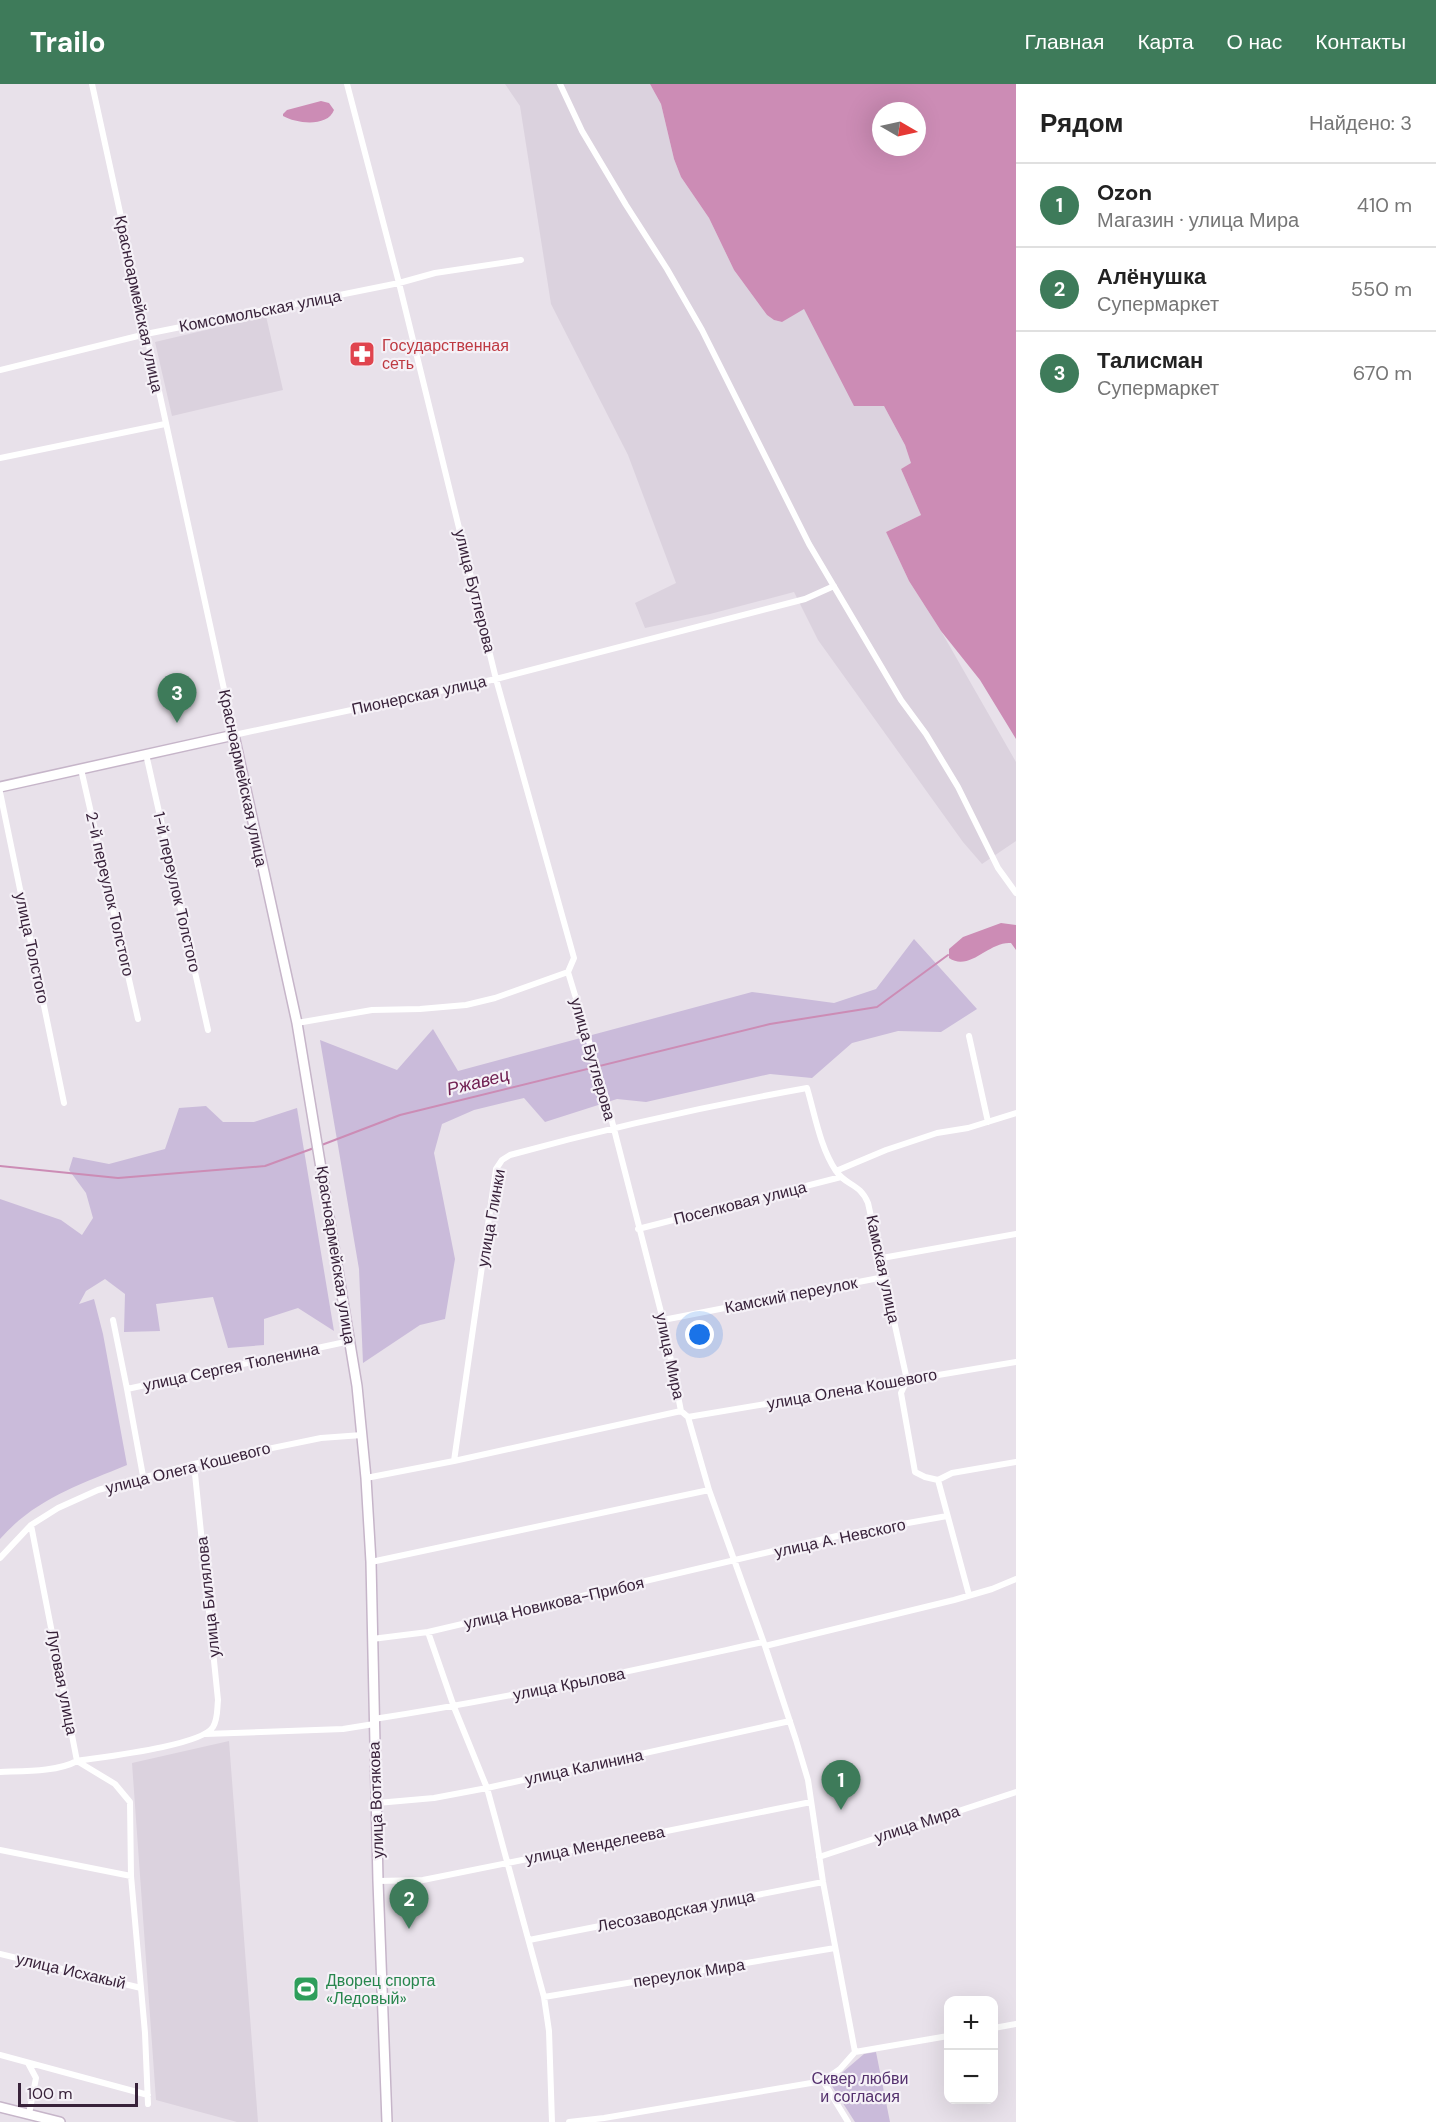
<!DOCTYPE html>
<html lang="ru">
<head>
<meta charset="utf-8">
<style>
  body { margin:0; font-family:"DM Sans",sans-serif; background:#f6f6f6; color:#222 }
  .controls { position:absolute; right:18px; bottom:18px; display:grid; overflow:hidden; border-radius:12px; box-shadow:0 6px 24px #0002 }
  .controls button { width:54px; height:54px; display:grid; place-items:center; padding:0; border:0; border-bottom:2px solid #e0e0e0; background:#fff; color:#222; font:30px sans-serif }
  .compass { position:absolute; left:872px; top:18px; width:54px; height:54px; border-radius:50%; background:#fff; box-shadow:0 6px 24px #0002; rotate:99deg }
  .scale { position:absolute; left:18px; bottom:15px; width:120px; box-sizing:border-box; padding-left:6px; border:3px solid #38223a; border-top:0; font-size:16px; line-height:21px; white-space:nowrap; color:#38223a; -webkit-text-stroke:4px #f5f1f7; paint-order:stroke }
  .you { position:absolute; left:700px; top:1251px; width:21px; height:21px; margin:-15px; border:4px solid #fff; border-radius:50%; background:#1a73e8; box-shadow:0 0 0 9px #1a73e833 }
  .badge { display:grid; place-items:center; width:39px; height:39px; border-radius:50%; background:#3e7b5a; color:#fff; font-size:20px; font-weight:700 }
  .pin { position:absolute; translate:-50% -50px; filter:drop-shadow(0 2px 3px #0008) }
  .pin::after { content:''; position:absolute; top:32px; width:21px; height:18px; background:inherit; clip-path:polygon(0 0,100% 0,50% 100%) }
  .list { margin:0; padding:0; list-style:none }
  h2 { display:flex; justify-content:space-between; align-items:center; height:78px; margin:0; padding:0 24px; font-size:26px }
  h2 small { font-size:20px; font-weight:400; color:#767676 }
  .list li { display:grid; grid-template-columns:39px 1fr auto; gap:18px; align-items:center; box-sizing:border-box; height:84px; padding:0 24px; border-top:2px solid #e0e0e0 }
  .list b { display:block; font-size:22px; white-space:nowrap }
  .list p { margin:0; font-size:20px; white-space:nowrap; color:#767676 }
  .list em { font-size:20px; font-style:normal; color:#767676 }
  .map { position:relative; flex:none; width:1016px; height:2038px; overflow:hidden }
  header { display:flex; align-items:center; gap:36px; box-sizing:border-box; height:84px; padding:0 30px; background:#3e7b5a; color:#fff }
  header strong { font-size:28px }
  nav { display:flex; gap:33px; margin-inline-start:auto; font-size:21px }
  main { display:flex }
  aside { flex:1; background:#fff }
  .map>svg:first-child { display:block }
  .built { fill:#dbd2de }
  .green { fill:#cabbda }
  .water { fill:#cc8cb5; fill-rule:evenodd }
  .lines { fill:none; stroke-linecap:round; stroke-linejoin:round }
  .stream { stroke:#cc8cb5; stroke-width:2 }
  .secondary-casing { stroke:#c6b5c9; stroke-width:12 }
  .street { stroke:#fff; stroke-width:6 }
  .secondary { stroke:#fff; stroke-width:9 }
  .labels { text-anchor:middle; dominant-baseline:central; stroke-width:4.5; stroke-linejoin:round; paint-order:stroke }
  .street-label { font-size:16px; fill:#38223a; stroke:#f5f1f7 }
  .health-label { font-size:16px; fill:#be3a42; stroke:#f5f1f7; text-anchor:start }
  .leisure-label { font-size:16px; fill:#27864d; stroke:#f5f1f7; text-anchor:start }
  .park-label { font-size:16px; fill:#54306d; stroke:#f5f1f7 }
  .water-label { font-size:18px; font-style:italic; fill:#712153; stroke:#f5f1f7 }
</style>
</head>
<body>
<header>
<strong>Trailo</strong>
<nav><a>Главная</a><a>Карта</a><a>О нас</a><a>Контакты</a></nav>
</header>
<main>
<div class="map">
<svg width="1016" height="2038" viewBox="0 0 1016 2038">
  <rect width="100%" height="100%" fill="#e8e1ea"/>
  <path class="built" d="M505 0H650L661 20 674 75 681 93 709 134 734 186 767 231 774 236 782 238 804 224 809 234 884 322 905 361 912 380 901 385 921 431 886 448 909 497 941 547 1016 678V757L982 780 963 758 818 556 794 508 710 530 645 544 635 519 676 499 628 371 551 220 520 22Z
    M266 232 283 306 172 332 155 258Z
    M229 1657 258 2038H237L156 2016 132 1679Z"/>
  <path class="green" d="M914 855 977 925 941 948 898 947 852 959 812 994 770 990 646 1018 617 1015 545 1038 524 1014 474 1026 442 1040 434 1069 455 1175 445 1235 420 1241 363 1279 359 1185 320 956 397 986 433 945 458 987 752 908 834 919 876 905Z
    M206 1022 223 1038H254L297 1024 334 1247 298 1224 264 1235V1261L228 1264 213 1213 156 1220 160 1247 124 1248 125 1210 105 1195 86 1207 79 1220 94 1215 103 1250 127 1381C79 1401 35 1415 0 1455V1115L61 1136 82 1151 93 1134 86 1109 69 1086 73 1073 109 1080 165 1065 179 1024Z
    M876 1968 890 2038H855L830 1999 864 1970Z"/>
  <path class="water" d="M650 0H1016V655L980 596 941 547 909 497 886 448 921 431 901 385 911 379 905 361 884 322H854L804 225 782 238 774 236 767 231 734 186 709 134 681 93 674 75 661 20ZM881 27H917V63H881Z
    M321 17 329 19 334 26C328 43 297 40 283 32V30L287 26Z
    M1001 839 1016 841V866L1011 859C989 857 970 888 949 874V865L963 853Z"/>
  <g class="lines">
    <path class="stream" d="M319 1062 400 1031 770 940 877 923 948 871
      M0 1082 118 1094 265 1082 314 1064"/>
    <g class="secondary-casing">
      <path id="secondary" d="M0 703 234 651 297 939 357 1302 366 1394 371 1478 378 1797 387 2038
        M0 2023 60 2038"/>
    </g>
    <path class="street" d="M92 0 234 651 496 595 805 515 834 502
      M347 0 399 199 496 595 574 874 568 888 605 1010 663 1236 681 1327 688 1333 709 1406 765 1562 796 1656 808 1696 823 1798 855 1968 840 1985 823 1997 848 2038
      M560 0 582 47 626 121 667 185 702 246 809 460 901 616 926 650 958 703 998 784 1016 809
      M0 286 146 250 399 199 435 189 521 176
      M0 374 165 340
      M146 670 208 946
      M81 685 138 935
      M0 708 64 1019
      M297 939 372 926 420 925 466 921 495 914 568 888
      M969 952 988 1038
      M836 1087 886 1066 937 1049 968 1044 1016 1029
      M638 1145 841 1093
      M882 1174 1016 1150
      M113 1236 127 1305
      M663 1236 884 1193
      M688 1333 1016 1278
      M454 1377 496 1085 502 1076 510 1071C608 1044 707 1022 807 1004 815 1031 820 1063 836 1087 846 1102 860 1099 868 1119L907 1296 901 1309 915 1388 925 1393 938 1396 969 1511
      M143 1392 127 1305 350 1257
      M366 1394 454 1377 681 1327
      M938 1396 952 1389 1016 1378
      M0 1474 31 1441 58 1424 98 1406 194 1380 321 1354 362 1351
      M371 1478 709 1406
      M428 1548 454 1623 487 1704 544 1913 549 1947 552 2038
      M372 1555 428 1548 841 1451 947 1432
      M765 1562 954 1516 992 1505 1016 1495
      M374 1635C505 1615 634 1586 763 1558
      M205 1650 343 1645 374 1640
      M0 1688C23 1687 57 1688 77 1677L31 1441
      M377 1719 434 1714 487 1704 790 1637
      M0 1766 131 1792
      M819 1773 1016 1708
      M378 1797 423 1796 811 1718
      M529 1856 823 1798
      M0 1870 141 1904
      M544 1913 835 1864
      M994 1944 1016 1940
      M855 1968 948 1952
      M0 1971 148 2011
      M28 1979 36 1994 29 2030
      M148 2020 145 1949 131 1792 130 1718 115 1700 77 1677C102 1673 201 1662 213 1643 218 1635 217 1625 218 1616L194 1380
      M569 2038 604 2034 823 1997"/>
    <use href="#secondary" class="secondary"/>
  </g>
  <defs>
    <g id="pharmacy-square" transform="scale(1.35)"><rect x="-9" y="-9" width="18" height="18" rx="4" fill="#e0444e" stroke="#f5f1f7"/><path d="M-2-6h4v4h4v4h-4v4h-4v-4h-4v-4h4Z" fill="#fff"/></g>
    <g id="stadium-square" transform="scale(1.35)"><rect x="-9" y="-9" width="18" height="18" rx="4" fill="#2e9e5b" stroke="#f5f1f7"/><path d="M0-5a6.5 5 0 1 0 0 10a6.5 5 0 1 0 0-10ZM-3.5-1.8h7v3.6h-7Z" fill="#fff"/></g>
  </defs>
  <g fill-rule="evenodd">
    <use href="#pharmacy-square" x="362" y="270"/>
    <use href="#stadium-square" x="306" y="1905"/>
  </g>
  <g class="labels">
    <g class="street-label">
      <text transform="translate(139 220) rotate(78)">Красноармейская улица</text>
      <text transform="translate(260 227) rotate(-11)">Комсомольская улица</text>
      <text transform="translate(475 507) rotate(76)">улица Бутлерова</text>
      <text transform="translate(419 611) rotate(-12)">Пионерская улица</text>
      <text transform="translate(243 694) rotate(78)">Красноармейская улица</text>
      <text transform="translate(177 808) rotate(77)">1-й переулок Толстого</text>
      <text transform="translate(110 810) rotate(77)">2-й переулок Толстого</text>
      <text transform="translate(32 864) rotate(78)">улица Толстого</text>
      <text transform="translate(593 975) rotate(74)">улица Бутлерова</text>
      <text transform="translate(740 1119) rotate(-14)">Поселковая улица</text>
      <text transform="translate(491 1134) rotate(-80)">улица Глинки</text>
      <text transform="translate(336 1171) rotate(81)">Красноармейская улица</text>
      <text transform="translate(883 1185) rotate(78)">Камская улица</text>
      <text transform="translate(791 1211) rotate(-11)">Камский переулок</text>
      <text transform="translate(670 1272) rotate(78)">улица Мира</text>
      <text transform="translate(231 1283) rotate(-12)">улица Сергея Тюленина</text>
      <text transform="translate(852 1305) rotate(-10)">улица Олена Кошевого</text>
      <text transform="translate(188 1384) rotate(-14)">улица Олега Кошевого</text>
      <text transform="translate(840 1454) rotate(-12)">улица А. Невского</text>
      <text transform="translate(208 1513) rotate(-96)">улица Билялова</text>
      <text transform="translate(554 1519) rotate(-13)">улица Новикова-Прибоя</text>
      <text transform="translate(62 1598) rotate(79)">Луговая улица</text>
      <text transform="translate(569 1600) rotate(-11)">улица Крылова</text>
      <text transform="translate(584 1683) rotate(-12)">улица Калинина</text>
      <text transform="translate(376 1716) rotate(-92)">улица Вотякова</text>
      <text transform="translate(917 1740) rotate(-18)">улица Мира</text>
      <text transform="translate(595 1761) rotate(-11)">улица Менделеева</text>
      <text transform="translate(676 1827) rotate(-11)">Лесозаводская улица</text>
      <text transform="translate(71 1887) rotate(13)">улица Исхакый</text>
      <text transform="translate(689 1889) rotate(-9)">переулок Мира</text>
    </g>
    <g class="health-label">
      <text x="382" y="261">Государственная<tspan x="382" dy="18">сеть</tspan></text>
    </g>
    <g class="leisure-label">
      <text x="326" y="1896">Дворец спорта<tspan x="326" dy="18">«Ледовый»</tspan></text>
    </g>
    <g class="park-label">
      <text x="860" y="1994">Сквер любви<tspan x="860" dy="18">и согласия</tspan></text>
    </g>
    <g class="water-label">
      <text transform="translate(478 998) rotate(-14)">Ржавец</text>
    </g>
  </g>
</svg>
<div class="controls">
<button>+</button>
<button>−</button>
</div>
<svg class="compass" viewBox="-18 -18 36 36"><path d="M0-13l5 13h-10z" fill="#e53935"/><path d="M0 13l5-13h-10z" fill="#767676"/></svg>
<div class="scale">100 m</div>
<div class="you"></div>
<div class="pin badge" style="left:841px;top:1726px">1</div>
<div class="pin badge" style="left:409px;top:1845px">2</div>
<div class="pin badge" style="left:177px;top:639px">3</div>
</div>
<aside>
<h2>Рядом<small>Найдено: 3</small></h2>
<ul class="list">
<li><span class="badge">1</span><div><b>Ozon</b><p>Магазин · улица Мира</p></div><em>410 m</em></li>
<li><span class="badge">2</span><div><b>Алёнушка</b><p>Супермаркет</p></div><em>550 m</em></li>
<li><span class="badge">3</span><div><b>Талисман</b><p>Супермаркет</p></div><em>670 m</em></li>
</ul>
</aside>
</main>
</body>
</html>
